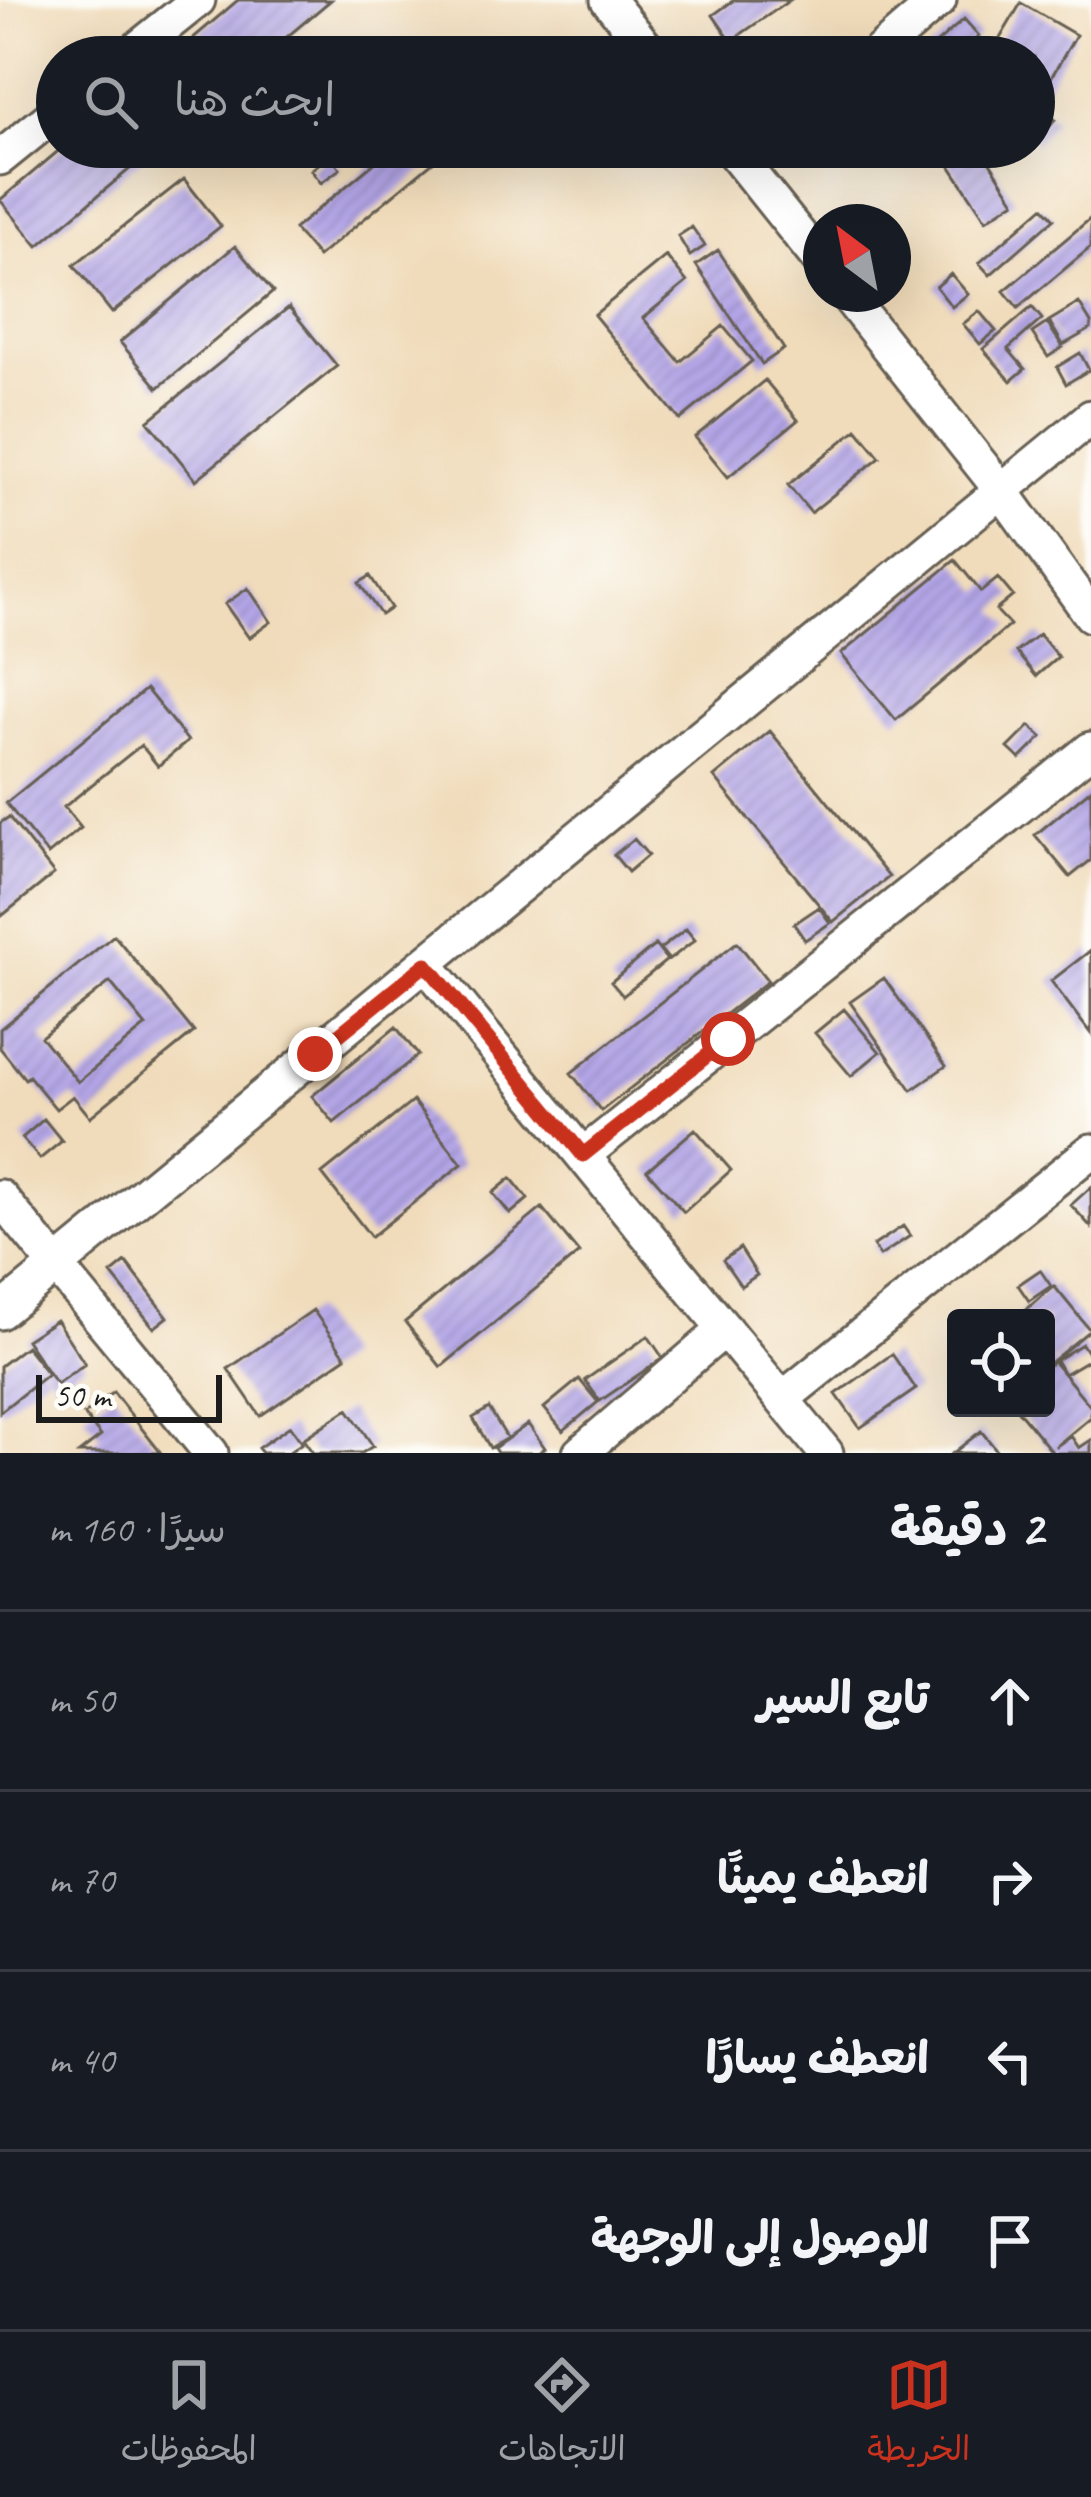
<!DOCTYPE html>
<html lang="ar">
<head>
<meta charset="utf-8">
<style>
  body { margin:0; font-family:Caveat,"Playpen Sans Arabic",sans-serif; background:#242831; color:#f1f3f6; direction:rtl }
  .controls { position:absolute; right:36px; bottom:36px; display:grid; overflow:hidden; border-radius:12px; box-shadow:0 12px 48px #0002 }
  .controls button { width:108px; height:108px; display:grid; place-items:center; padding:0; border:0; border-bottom:3px solid #363941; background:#171b24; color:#f1f3f6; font:60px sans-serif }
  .compass { position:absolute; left:803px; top:204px; width:108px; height:108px; border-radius:50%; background:#171b24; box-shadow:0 12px 48px #0002; rotate:328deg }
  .scale { position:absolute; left:36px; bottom:30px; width:186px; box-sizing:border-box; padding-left:12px; border:6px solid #1c1c1c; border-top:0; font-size:33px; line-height:42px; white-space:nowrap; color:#1c1c1c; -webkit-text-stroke:9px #fdfcf7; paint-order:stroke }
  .stop { position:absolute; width:36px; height:36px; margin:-27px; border:9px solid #c8321e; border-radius:50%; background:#fff }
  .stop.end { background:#c8321e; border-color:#fff; box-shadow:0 3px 12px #0008 }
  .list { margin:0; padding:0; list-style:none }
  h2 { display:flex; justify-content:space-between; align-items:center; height:156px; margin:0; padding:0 48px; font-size:51px }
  h2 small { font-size:39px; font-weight:400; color:#9ea1a6 }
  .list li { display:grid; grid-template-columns:78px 1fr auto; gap:36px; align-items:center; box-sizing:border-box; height:180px; padding:0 48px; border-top:3px solid #363941 }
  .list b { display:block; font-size:45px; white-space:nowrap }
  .list em { font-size:39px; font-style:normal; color:#9ea1a6 }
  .icon { flex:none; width:66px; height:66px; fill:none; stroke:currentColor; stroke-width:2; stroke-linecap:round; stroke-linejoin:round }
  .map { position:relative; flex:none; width:1091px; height:1453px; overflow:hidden; direction:ltr }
  .search { position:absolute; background:#171b24; box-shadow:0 12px 48px #0002; left:36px; right:36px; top:36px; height:132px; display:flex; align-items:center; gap:30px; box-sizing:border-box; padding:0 42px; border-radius:66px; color:#9ea1a6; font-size:45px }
  .sheet { height:876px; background:#171b24 }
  nav { display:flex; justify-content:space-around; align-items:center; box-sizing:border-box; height:168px; border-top:3px solid #363941; background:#171b24; font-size:33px; color:#9ea1a6 }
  nav a { display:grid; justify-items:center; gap:6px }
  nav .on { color:#c8321e }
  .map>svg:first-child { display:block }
  .building { fill:url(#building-hatch); fill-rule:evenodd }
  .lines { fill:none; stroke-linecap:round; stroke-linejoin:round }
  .minor-casing { stroke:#665f53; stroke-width:39 }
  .minor { stroke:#fff; stroke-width:33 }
  .route { stroke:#c8321e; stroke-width:15 }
</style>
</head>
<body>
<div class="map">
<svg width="1091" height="1453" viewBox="0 0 1091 1453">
  <defs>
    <pattern id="building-hatch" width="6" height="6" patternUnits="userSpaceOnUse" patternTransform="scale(3)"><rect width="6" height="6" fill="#b3a5e6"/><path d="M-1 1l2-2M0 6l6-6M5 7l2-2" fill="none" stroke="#998dc5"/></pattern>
  </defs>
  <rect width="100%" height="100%" fill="#fdfcf7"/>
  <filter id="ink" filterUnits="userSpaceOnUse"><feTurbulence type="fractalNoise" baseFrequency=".00833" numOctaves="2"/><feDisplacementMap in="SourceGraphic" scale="24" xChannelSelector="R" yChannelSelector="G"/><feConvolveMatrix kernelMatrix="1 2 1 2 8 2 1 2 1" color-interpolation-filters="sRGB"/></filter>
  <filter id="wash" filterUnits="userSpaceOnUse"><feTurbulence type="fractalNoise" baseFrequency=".004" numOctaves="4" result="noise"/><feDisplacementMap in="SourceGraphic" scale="48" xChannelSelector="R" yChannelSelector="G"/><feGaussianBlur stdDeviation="2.7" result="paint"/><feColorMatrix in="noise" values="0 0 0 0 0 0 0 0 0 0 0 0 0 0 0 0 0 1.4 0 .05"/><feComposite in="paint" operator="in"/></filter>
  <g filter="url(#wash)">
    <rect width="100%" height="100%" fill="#f0dbba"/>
    <g id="blocks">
      <path class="building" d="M238 0H331L263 57H171Z
        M734 0H790L731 41 713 15Z
        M1021 3 1076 35 1045 88 1034 82V57H989Z
        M964 19 979 36 956 57H921Z
        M1034 103 1055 120 1034 146Z
        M63 147H156L38 246 0 200Z
        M394 147H451L318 257 294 229Z
        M938 147H980L1015 201 986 220Z
        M330 155 340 169 321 183 311 170Z
        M184 179 221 226 112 313 74 265Z
        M1043 207 1054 219 990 275 979 263Z
        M1091 218V247L1018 308 1004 291Z
        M692 227 705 246 690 256 678 236Z
        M235 246 273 292 158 388 120 342Z
        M718 250 784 349 762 364 696 265Z
        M666 256 687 282 643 318 680 362 723 326 752 361 680 420 594 315Z
        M951 274 968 294 952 307 936 287Z
        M1079 303 1091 323V329L1063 345 1049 321Z
        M289 307 337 366 196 480 148 421Z
        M1032 307 1042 319 1008 349 1025 369 1011 381 983 349Z
        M979 311 996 331 980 344 963 324Z
        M1047 323 1063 347 1048 357 1032 333Z
        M1080 353 1089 370 1066 384 1057 367Z
        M765 380 798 420 728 477 695 437Z
        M857 429 880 457 811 513 788 485Z
        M955 560 981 592 998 578 1013 596 996 610 1010 625 896 720 841 654Z
        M370 576 391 608 381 615 359 583Z
        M248 588 271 622 249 638 225 604Z
        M1039 634 1058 657 1036 676 1016 652Z
        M146 689 188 741 158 766 141 745 64 807 81 828 48 855 6 803Z
        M1030 726 1042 737 1020 759 1008 748Z
        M770 731 889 877 833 922 714 777Z
        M1091 789V860L1070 877 1035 835Z
        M9 817 54 874 3 915 0 911V823Z
        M634 839 648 855 628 872 614 855Z
        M819 907 830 923 805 940 794 924Z
        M686 929 695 940 669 960 660 949Z
        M114 935 194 1032 90 1117 73 1096 56 1109 29 1076 25 1079 0 1048V1029ZM110 982 146 1026 78 1082 41 1037Z
        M737 942 768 981 601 1111 571 1073Z
        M655 945 667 960 623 996 611 982Z
        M1091 950V1034L1051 981Z
        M884 978 946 1066 912 1090 850 1002Z
        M844 1009 880 1052 851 1076 815 1033Z
        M396 1027 418 1055 334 1123 312 1096Z
        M413 1101 462 1164 371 1237 322 1174Z
        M44 1119 62 1141 40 1159 22 1138Z
        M695 1129 731 1170 684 1212 647 1170Z
        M511 1178 528 1199 510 1214 493 1193Z
        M1091 1187V1227L1071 1205Z
        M542 1208 579 1253 441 1367 405 1322Z
        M903 1226 910 1236 880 1256 873 1246Z
        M740 1248 757 1275 741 1286 723 1260Z
        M126 1262 168 1317 154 1328 111 1274Z
        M1040 1270 1051 1286 1029 1301 1018 1285Z
        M1054 1286 1090 1330 1046 1366V1318H1016Z
        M313 1310 346 1357 260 1416 228 1369Z
        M56 1320 85 1364 56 1384 26 1340Z
        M648 1336 663 1358 600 1401 585 1380Z
        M1082 1344 1091 1358 1064 1374 1056 1360Z
        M26 1346 48 1374 0 1412V1366Z
        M892 1354 916 1389 860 1428 836 1394Z
        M1054 1362 1091 1407V1417L1055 1447 1071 1436 1079 1448 1091 1440V1453H1053L1016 1408H1046V1367Z
        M579 1379 598 1402 563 1431 544 1408Z
        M113 1392 161 1453H79L101 1436 84 1415Z
        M489 1408 507 1438 490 1448 473 1418Z
        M348 1409 373 1446 362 1453H313L303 1439Z
        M528 1424 545 1448 538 1453H497L494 1448Z
        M290 1426 302 1443 288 1453H262L258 1448Z
        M981 1431 999 1453H953Z"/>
    </g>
  </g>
  <g filter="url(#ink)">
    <use href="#blocks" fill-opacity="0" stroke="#665f53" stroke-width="3"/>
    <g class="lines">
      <g class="minor-casing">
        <path id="minor" d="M608 0 654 57
          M127 57 198 0
          M873 57 939 0
          M729 147 821 262
          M0 158 57 112
          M745 167 768 147
          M846 294 1001 490 1091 615
          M426 964 826 1453
          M583 1155 1091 749
          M0 1197 211 1453
          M0 1312 1091 417
          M782 1399 1091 1151
          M580 1453 725 1329"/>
      </g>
      <use href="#minor" class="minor"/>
    </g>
  </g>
  <g class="lines" filter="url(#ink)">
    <path class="route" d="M315 1054 426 964 583 1155 728 1039"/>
  </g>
</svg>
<div class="controls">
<button><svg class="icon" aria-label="locate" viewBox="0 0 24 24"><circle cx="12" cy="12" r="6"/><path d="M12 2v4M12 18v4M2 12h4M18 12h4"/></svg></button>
</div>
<svg class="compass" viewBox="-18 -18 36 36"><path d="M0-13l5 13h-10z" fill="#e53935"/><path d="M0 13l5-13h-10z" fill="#9ea1a6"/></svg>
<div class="scale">50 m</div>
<div class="stop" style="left:728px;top:1039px"></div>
<div class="stop end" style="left:315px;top:1054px"></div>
<div class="search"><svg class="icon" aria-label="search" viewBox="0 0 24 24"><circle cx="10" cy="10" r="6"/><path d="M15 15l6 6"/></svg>ابحث هنا</div>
</div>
<section class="sheet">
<h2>2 دقيقة<small>سيرًا · 160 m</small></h2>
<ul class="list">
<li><svg class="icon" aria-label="ahead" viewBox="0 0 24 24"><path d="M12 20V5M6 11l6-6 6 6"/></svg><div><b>تابع السير</b></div><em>50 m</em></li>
<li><svg class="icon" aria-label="right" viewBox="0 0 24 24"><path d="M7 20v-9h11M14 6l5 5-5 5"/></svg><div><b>انعطف يمينًا</b></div><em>70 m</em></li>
<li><svg class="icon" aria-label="left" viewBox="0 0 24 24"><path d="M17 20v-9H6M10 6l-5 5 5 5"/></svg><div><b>انعطف يسارًا</b></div><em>40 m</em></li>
<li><svg class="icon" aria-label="arrive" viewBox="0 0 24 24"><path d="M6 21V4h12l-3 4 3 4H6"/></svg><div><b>الوصول إلى الوجهة</b></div></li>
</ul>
</section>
<nav>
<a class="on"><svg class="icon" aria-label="map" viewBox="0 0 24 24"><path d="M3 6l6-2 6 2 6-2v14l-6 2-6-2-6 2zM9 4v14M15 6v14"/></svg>الخريطة</a>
<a><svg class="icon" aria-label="directions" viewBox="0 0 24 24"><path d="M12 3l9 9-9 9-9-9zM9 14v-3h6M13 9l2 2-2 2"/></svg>الاتجاهات</a>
<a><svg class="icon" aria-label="saved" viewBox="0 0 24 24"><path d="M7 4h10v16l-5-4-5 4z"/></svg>المحفوظات</a>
</nav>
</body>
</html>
